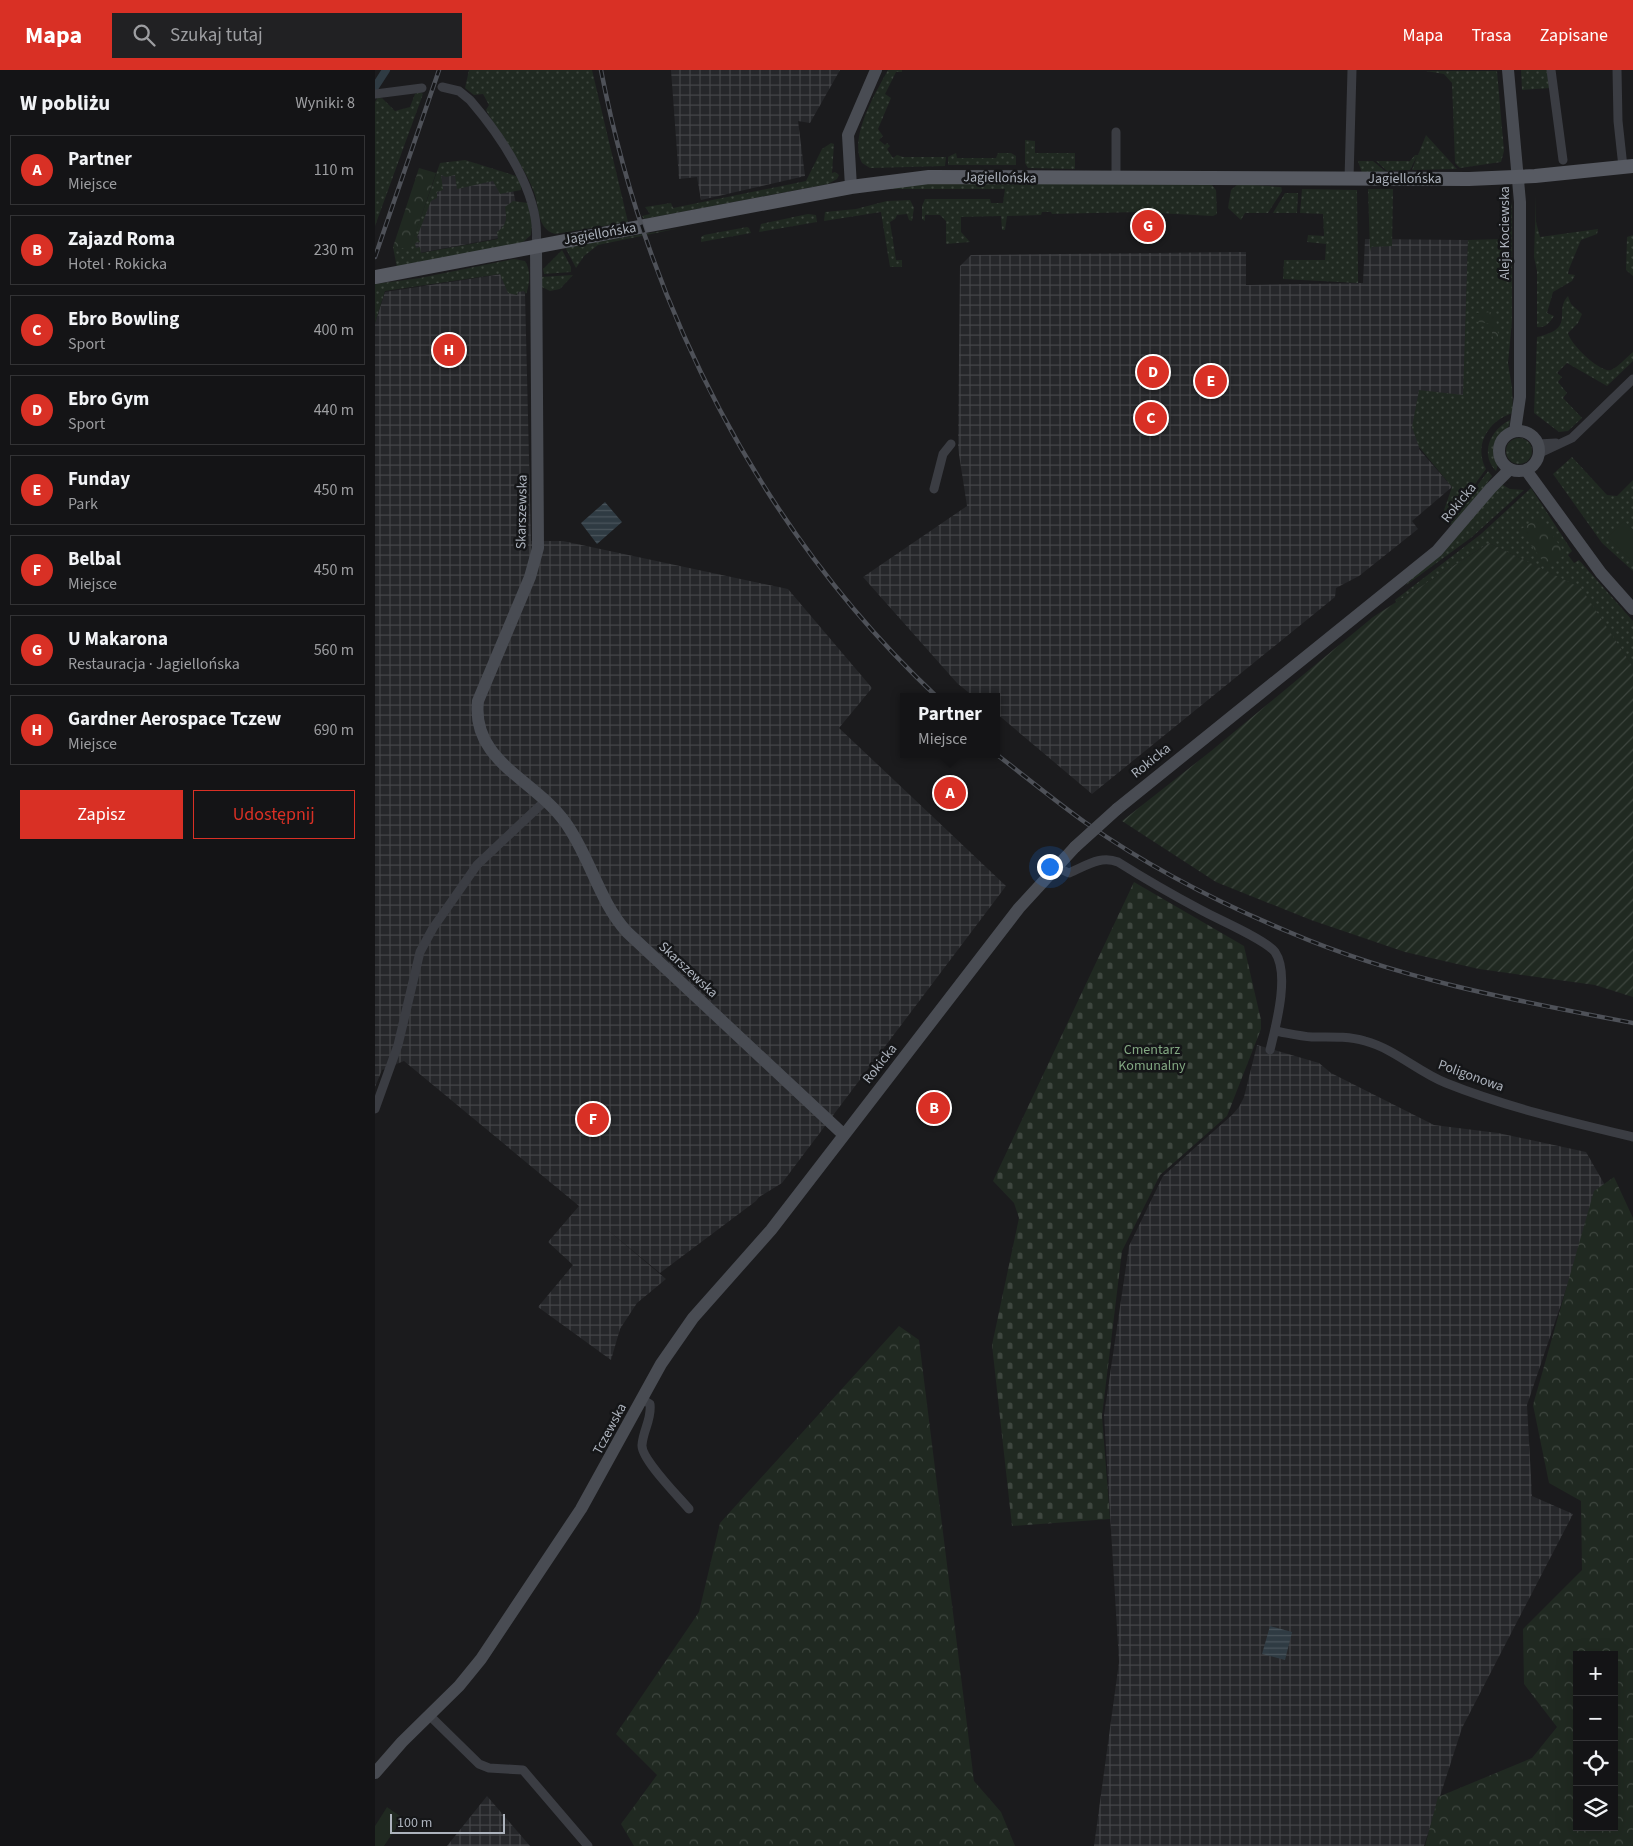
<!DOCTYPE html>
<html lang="pl">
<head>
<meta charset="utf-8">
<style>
  body { margin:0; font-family:"Source Sans 3",sans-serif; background:#212123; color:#f1f3f6 }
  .controls { position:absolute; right:15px; bottom:15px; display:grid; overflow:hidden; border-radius:0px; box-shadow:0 5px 20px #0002 }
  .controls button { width:45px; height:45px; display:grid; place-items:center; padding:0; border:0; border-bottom:1px solid #333335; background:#141416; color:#f1f3f6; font:25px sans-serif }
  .scale { position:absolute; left:15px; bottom:12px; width:115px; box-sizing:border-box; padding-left:5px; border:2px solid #adb3bd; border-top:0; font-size:14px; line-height:18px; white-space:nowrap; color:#adb3bd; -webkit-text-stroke:4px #151618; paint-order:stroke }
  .you { position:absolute; left:674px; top:796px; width:18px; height:18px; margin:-12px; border:4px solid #fff; border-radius:50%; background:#1a73e8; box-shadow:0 0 0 8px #1a73e833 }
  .badge { display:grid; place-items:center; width:32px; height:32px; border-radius:50%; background:#d93025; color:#fff; font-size:16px; font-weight:700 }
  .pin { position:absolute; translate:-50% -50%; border:2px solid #fff; box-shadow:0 1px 5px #0006 }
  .popup { position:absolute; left:525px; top:623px; width:100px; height:65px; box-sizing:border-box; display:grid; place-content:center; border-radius:0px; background:#141416; filter:drop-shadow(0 1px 4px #0005); font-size:16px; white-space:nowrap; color:#9d9ea1 }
  .popup b { font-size:19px; color:#f1f3f6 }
  .popup::after { content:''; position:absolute; left:50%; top:100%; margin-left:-10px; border:10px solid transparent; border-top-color:#141416 }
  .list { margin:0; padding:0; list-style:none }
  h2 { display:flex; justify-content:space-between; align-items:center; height:65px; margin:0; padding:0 20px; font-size:21px }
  h2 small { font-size:16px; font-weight:400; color:#9d9ea1 }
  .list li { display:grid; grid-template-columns:32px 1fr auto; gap:15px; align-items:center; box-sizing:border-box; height:70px; margin:0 10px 10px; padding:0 10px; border:1px solid #333335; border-radius:0px }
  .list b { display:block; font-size:19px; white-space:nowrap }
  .list p { margin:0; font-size:16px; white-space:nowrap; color:#9d9ea1 }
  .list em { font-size:16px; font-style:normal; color:#9d9ea1 }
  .actions { display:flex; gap:10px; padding:15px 20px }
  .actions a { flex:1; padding:11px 0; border:1px solid #d93025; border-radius:0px; text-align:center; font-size:18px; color:#d93025 }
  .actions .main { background:#d93025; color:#fff }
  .icon { flex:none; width:28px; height:28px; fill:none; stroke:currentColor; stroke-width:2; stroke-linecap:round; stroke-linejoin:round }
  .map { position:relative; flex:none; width:1258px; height:1776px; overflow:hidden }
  header { display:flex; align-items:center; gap:30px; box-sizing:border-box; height:70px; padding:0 25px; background:#d93025; color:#fff }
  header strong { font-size:24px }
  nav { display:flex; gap:28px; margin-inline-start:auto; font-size:18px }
  .search { width:350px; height:45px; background:#212123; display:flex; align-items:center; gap:12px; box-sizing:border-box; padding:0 18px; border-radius:0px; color:#9d9ea1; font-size:19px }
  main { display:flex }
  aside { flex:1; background:#141416 }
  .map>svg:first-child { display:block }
  .industrial { fill:url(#industrial-grid) }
  .grass { fill:url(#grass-dots) }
  .forest { fill:url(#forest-crowns); fill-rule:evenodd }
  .cemetery { fill:url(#cemetery-stones) }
  .garden { fill:url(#garden-furrows) }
  .pitch { fill:#202921 }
  .water { fill:url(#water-rules) }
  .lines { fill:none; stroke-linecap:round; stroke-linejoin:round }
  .canal { stroke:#2f3b43; stroke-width:8 }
  .street { stroke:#3b3d43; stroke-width:9 }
  .secondary { stroke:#494c53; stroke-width:12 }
  .primary { stroke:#575a62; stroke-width:14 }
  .rail-casing { stroke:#4e5158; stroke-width:4.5 }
  .rail { stroke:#151618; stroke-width:2.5; stroke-dasharray:8; stroke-linecap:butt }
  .secondary-bridge { stroke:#494c53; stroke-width:12 }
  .labels { text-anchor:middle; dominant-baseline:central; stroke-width:5; stroke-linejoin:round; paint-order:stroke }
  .street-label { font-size:14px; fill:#adb3bd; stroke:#151618 }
  .park-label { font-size:14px; fill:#83a983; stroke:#151618 }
</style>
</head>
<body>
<header>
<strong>Mapa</strong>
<div class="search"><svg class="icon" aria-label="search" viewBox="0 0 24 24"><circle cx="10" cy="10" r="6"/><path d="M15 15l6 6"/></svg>Szukaj tutaj</div>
<nav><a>Mapa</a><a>Trasa</a><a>Zapisane</a></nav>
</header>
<main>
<aside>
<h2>W pobliżu<small>Wyniki: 8</small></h2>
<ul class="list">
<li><span class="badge">A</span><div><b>Partner</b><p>Miejsce</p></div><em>110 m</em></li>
<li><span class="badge">B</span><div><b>Zajazd Roma</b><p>Hotel · Rokicka</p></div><em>230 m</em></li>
<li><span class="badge">C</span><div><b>Ebro Bowling</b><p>Sport</p></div><em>400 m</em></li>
<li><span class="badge">D</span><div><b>Ebro Gym</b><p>Sport</p></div><em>440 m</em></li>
<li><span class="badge">E</span><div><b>Funday</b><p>Park</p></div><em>450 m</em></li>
<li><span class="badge">F</span><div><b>Belbal</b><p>Miejsce</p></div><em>450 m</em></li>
<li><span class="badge">G</span><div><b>U Makarona</b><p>Restauracja · Jagiellońska</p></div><em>560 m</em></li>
<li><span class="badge">H</span><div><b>Gardner Aerospace Tczew</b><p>Miejsce</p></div><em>690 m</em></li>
</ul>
<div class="actions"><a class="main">Zapisz</a><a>Udostępnij</a></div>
</aside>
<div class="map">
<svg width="1258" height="1776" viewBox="0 0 1258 1776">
  <defs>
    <pattern id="industrial-grid" width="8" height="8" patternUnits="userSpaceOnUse" patternTransform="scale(1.25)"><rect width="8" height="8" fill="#26272a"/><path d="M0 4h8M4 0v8" fill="none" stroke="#434447"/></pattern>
    <pattern id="grass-dots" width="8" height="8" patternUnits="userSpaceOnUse" patternTransform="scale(1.25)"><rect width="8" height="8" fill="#202921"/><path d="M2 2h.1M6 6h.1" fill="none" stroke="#3e463f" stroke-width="1.8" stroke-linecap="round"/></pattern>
    <pattern id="forest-crowns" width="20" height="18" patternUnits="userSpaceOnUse" patternTransform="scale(1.25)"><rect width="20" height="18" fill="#202921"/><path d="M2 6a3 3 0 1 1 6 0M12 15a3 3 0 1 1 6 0" fill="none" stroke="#3e463f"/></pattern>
    <pattern id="cemetery-stones" width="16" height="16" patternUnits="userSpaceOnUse" patternTransform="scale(1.25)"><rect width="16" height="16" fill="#202921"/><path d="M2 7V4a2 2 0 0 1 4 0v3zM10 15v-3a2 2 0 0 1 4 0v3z" fill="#3e463f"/></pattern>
    <pattern id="garden-furrows" width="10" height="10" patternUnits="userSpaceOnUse" patternTransform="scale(1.25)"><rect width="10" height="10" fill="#202921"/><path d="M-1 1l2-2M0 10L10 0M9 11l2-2" fill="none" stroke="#3e463f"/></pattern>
    <pattern id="water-rules" width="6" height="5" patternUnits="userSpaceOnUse" patternTransform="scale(1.25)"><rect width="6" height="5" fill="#2f3b43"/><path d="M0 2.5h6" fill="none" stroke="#4a555c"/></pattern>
  </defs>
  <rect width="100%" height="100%" fill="#1b1b1d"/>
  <path class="industrial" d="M296 0H465L435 53 423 51 430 106 326 130 322 107 304 109Z
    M66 94 137 115 144 148 145 164 34 185Z
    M990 169 1093 170 1089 325 1052 323 1044 379 1077 417 1037 451 1043 459 984 506 961 518 960 527 717 724 621 643V627H599L582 613 488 507 592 436 583 378 585 196 596 185 871 182V215L988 213Z
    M140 202 150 223 156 471H188L413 519 497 618 464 658 631 816 407 1113 384 1127 381 1131 285 1203 229 1157 291 1209 262 1233 245 1259 236 1290 163 1237 198 1195 173 1172 204 1136 29 991 7 1000 0 1017V253L10 222Z
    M882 975 944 993 956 1003 1059 1055 1123 1063 1211 1082 1231 1117 1198 1199 1152 1335 1157 1426 1198 1444 1087 1658 1049 1776H719L744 1592 729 1345 754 1176 788 1106 857 1045 864 1037 869 1027Z
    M112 1726 155 1776H72Z"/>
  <path class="grass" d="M94 0H217L253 152 180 164C161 158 165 138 159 122 148 93 126 68 111 40L114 35 108 24 99 25 90 18Z
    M513 0H527V2H521L510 24 516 28 503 59 508 66 504 70 510 75 512 73 515 76 512 79 518 88 522 85 528 87H571L570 96 495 98 487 93C473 68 501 22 513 0Z
    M1146 0H1173L1176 18 1147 20Z
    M1051 1H1122L1129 81 1126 92 1085 98 1080 93 1077 13 1069 4Z
    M45 22 48 24 0 156V32L3 27 8 29 20 41 35 37 40 24Z
    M1051 65 1082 99 1037 100 1042 86 1035 100 1012 101 1001 91H1035L1040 85H1043Z
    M650 70 660 71V83H700V99L653 98 650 93Z
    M456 73 459 74 457 103 460 102 464 105 462 109 453 114 269 149 267 146 275 144 270 137 296 133 298 138 431 111 447 79Z
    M581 83 582 88H621L623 83H636L641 86V95H573V87Z
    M90 90 141 106 146 114V120L125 124 118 111 82 119 80 105 71 107 66 105 68 120 62 122V128L56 131 42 167 45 172 40 173 41 178 45 177 46 183 123 169 122 162C132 155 132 148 130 137L138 131 153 133 157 154 156 165 147 173 22 198 18 177 35 178 65 93Z
    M983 91H998L1011 102 987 103Z
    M552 112 836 114 841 120 842 144 838 146 763 142 677 144 676 142H667L666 145 632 146 630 160H627L626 146 586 147V162L595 172 571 174V151L565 145H550V151L547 149V136L550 129H615L616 133H628L630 119H511V117Z
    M863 114 906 117 907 121 893 143H870L866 150 853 138 856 120Z
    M927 119 982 120 983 213 908 209 909 190H950L951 174 932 172 933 165 949 166 948 144 925 143Z
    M993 119H1018L1017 176 996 177 995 182Z
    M1127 121 1135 127 1137 136V251L1133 293 1137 317 1138 343C1114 350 1098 375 1111 399L1071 454 1066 449 1077 417 1044 377 1037 357 1044 320 1088 325 1093 170 1129 169Z
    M910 123H923L922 143H898Z
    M1161 125V152L1165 167 1223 159 1222 164 1206 170 1194 199 1193 204 1200 205 1197 211 1178 222 1172 243 1179 246C1175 252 1170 259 1162 257V201L1159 187Z
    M535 130 539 138 537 151 534 150 532 144 522 145 520 149 515 152 521 190H527V197H515L506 142 449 151 450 142 481 139 512 131Z
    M433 144 441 145 442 152 384 162 386 154Z
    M372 157 374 158 376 163 326 172V167L329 165Z
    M305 158 223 175 209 186 201 198 190 177Z
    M1258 165V206L1251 200 1252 167Z
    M187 180 196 197V202L169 204 168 199Z
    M139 189 150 191C156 200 155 214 151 224L149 221 143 222 142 225 133 223 125 204 10 221 0 253V214L45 208Z
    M198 205 185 219 175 221 167 217 165 207Z
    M1193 226 1196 234 1207 244 1203 253 1193 263C1195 274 1225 303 1236 300 1243 297 1252 287 1258 282V291L1232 316 1192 293 1182 303 1187 307 1183 312 1192 323 1188 328 1207 348 1193 361 1184 362 1159 343 1162 267C1202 258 1178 242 1193 226Z
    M1135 350C1134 363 1125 362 1122 374 1120 383 1125 391 1121 401 1104 383 1116 359 1135 350Z
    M1131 381a13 13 0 1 1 26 0a13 13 0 1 1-26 0Z
    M1197 387 1232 425 1242 426 1258 410V501L1227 473 1178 404Z
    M1113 401 1117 406 1083 453 1073 455Z
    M1126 414 1135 419 1149 420 1097 467 1030 516Z
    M1156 418 1197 481 1193 485 1199 493 1204 490 1258 551V597L1205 518 1114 473 998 547 1021 532 1020 530 1106 464Z"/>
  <path class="forest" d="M44 98 61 103 35 179 18 177Z
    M1120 242 1124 271H1119L1115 254 1100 251 1099 243Z
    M1164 447 1191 484 1172 497 1145 460Z
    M1239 1107 1258 1148V1776H1050L1063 1727 1157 1688 1182 1657 1149 1614 1148 1559 1207 1500 1206 1431 1174 1413 1158 1335 1219 1121ZM1202 1585H1239V1757H1202Z
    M524 1256 544 1270 599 1711 626 1742 640 1776H259L246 1754 282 1705 241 1664 324 1542 345 1453Z"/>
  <path class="cemetery" d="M759 812 869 876 886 950V959L852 1046 785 1105 747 1181 727 1346 735 1449 637 1456 617 1275 644 1148 639 1133 618 1111Z"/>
  <path class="garden" d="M1114 473 1206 518 1258 597V927L1220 915 1104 899 1030 882 936 850 841 812 747 751 836 681 998 547Z"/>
  <path class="pitch" d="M1249 451 1258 460V492L1233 467Z
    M12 1737 28 1748 9 1776H0V1756Z"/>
  <path class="water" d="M230 432 247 452 222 474 206 453Z
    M895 1556 917 1562 910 1590 887 1584Z"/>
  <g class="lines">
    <path class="canal" d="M0 17 11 0"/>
    <path class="street" d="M1176 0 1188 90
      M1242 0 1243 51 1248 97
      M67 17 84 21 95 30C126 66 167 125 161 175
      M0 24 47 18
      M741 109V62
      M974 109 977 0
      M1163 374 1181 373
      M1165 383 1197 368 1258 309
      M559 419 568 384 576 374
      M681 797 694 803C711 796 725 785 743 792 770 809 798 825 826 840 842 849 890 869 900 882 915 904 901 955 895 980
      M900 961C912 963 925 966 937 967 955 967 973 966 990 971 1020 979 1043 1002 1071 1013 1131 1037 1195 1052 1258 1067
      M0 1039 23 975 45 882 58 858 102 795 171 730
      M267 1329 275 1334C277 1349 268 1360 267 1375 266 1389 304 1427 314 1439
      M54 1645 104 1694 114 1698 148 1700 213 1776"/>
    <path class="secondary" d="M1133 0 1145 132V327L1140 361
      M476 117 473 65 501 0
      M161 175 163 478 155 507 103 631C96 691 159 709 190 752 215 786 223 830 252 862L469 1065
      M1124 381a20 20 0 1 1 40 0a20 20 0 1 1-40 0Z
      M1151 400 1226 503 1258 539
      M742 739 1062 481 1116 418 1135 399
      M0 1703 27 1672 84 1616 106 1589 206 1439 286 1294 318 1248 396 1160 644 838 700 777"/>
    <path class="primary" d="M0 207 476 117 554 107 1094 109 1160 106 1258 96"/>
    <g class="rail-casing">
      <path id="rail" d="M226 0C272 237 385 460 562 627
        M0 187 64 0
        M621 684C651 707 680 731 711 753 774 797 844 833 914 862 1023 909 1142 931 1258 953"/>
    </g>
    <use href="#rail" class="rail"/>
    <path class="secondary-bridge" d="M700 777 742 739"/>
  </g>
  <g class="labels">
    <g class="street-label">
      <text transform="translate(625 108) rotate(1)">Jagiellońska</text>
      <text x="1030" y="109">Jagiellońska</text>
      <text transform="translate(1130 163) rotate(-90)">Aleja Kociewska</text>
      <text transform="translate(225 164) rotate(-10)">Jagiellońska</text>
      <text transform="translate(1084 433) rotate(-51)">Rokicka</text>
      <text transform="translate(147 442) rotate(-89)">Skarszewska</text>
      <text transform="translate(776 691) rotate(-39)">Rokicka</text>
      <text transform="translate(313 900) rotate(43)">Skarszewska</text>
      <text transform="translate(505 994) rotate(-52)">Rokicka</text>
      <text transform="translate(1096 1006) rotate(20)">Poligonowa</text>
      <text transform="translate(235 1359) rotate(-62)">Tczewska</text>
    </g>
    <g class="park-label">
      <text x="777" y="980">Cmentarz<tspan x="777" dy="16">Komunalny</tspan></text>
    </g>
  </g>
</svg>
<div class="controls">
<button>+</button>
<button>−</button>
<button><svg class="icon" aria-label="locate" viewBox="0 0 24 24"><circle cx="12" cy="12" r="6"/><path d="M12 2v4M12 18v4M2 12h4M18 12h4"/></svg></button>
<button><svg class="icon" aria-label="layers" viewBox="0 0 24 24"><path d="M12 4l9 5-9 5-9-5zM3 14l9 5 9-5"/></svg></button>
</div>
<div class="scale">100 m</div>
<div class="you"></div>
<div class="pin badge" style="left:575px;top:723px">A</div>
<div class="popup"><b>Partner</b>Miejsce</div>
<div class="pin badge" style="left:559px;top:1038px">B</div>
<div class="pin badge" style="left:776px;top:348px">C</div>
<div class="pin badge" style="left:778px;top:302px">D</div>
<div class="pin badge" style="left:836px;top:311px">E</div>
<div class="pin badge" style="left:218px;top:1049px">F</div>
<div class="pin badge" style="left:773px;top:156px">G</div>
<div class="pin badge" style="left:74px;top:280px">H</div>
</div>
</main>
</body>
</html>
